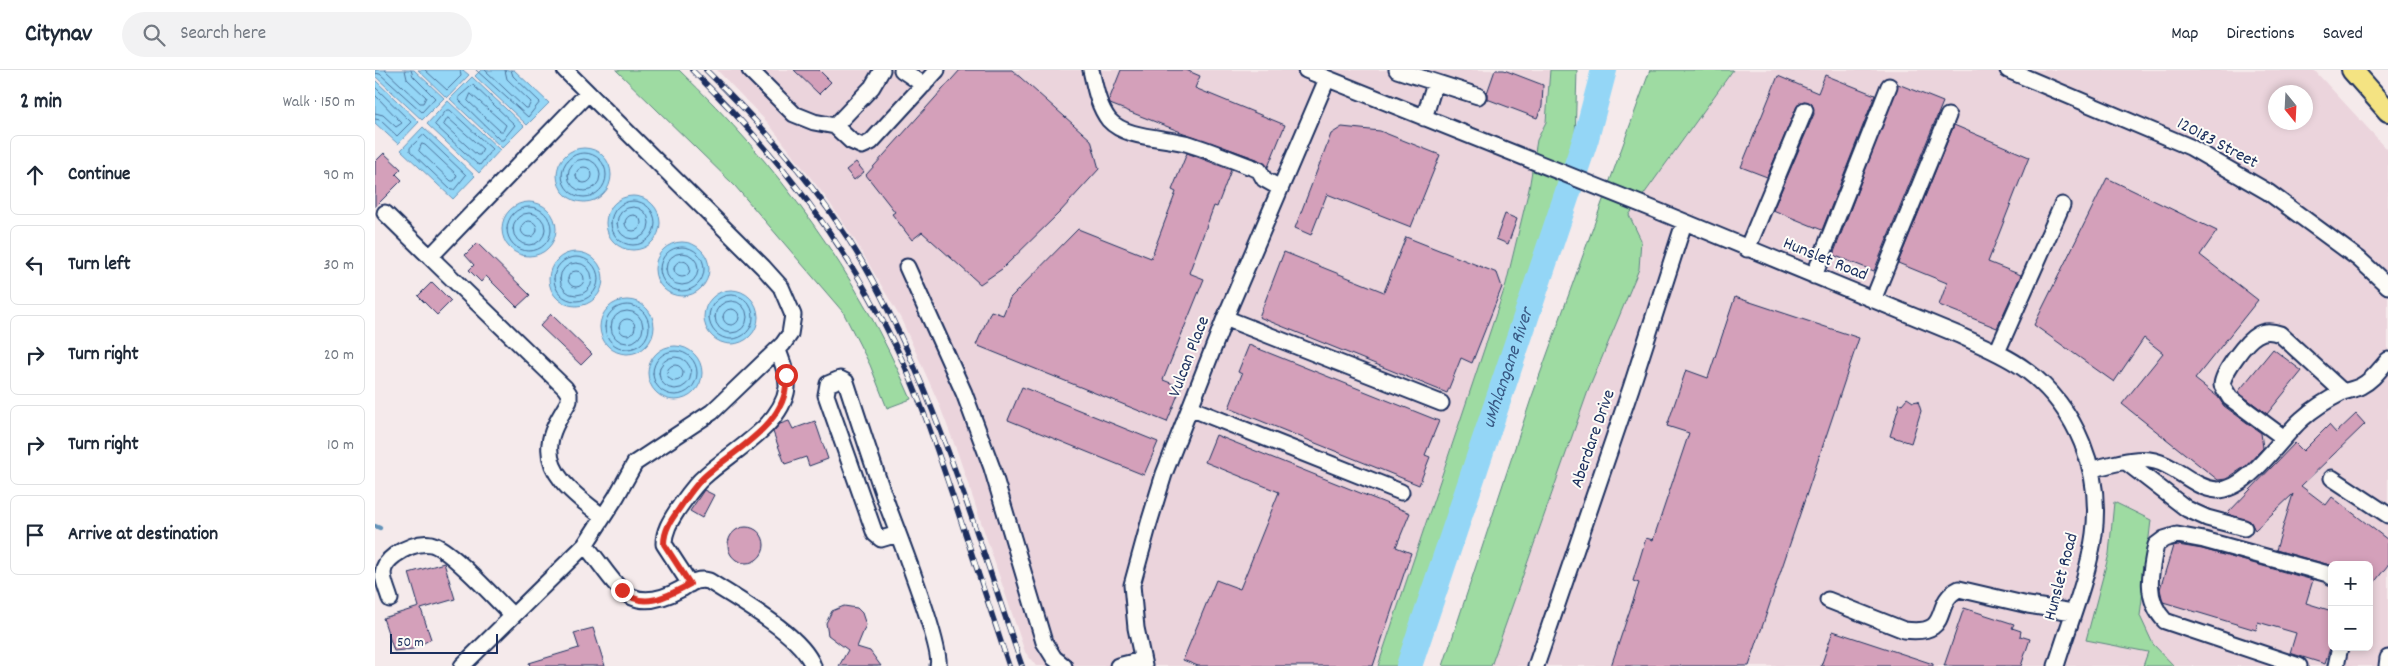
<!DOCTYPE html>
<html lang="en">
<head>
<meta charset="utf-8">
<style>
  body { margin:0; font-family:Dekko,sans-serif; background:#f2f2f3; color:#1f2937 }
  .controls { position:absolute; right:15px; bottom:15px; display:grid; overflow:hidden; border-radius:8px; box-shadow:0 2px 8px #0003 }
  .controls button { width:45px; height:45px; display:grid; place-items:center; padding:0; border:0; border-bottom:1px solid #e0e1e3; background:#fff; color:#1f2937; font:25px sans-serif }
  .compass { position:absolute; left:1893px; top:15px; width:45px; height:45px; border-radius:50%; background:#fff; box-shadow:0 2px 8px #0003; rotate:162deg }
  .scale { position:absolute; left:15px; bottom:12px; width:108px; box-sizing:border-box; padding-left:5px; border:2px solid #1b2f5e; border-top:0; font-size:14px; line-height:18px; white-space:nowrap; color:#1b2f5e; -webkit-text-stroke:4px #fdfcf7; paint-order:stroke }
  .stop { position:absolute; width:15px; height:15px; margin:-11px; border:4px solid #d93025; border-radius:50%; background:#fff }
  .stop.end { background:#d93025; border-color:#fff; box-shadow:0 1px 5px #0008 }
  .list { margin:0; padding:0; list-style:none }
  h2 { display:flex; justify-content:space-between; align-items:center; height:65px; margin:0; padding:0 20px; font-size:21px }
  h2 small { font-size:16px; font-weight:400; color:#747a83 }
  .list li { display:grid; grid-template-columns:32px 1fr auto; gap:15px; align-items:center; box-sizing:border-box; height:80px; margin:0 10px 10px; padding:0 10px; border:1px solid #e0e1e3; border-radius:8px }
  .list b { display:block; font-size:19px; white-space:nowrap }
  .list em { font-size:16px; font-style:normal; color:#747a83 }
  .icon { flex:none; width:28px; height:28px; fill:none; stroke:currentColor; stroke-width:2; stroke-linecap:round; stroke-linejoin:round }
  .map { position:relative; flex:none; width:2013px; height:596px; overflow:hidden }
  header { display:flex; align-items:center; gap:30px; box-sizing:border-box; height:70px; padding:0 25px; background:#fff; border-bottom:1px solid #e0e1e3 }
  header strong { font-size:24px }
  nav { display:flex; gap:28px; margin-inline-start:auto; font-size:18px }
  .search { width:350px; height:45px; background:#f2f2f3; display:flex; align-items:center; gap:12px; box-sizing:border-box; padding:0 18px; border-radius:28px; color:#747a83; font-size:19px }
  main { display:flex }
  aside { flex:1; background:#fff }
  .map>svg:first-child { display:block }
  .built { fill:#ebd4dc; fill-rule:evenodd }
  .green { fill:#9edba2; stroke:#5c8580 }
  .water { fill:#94d6f6; stroke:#6493b9 }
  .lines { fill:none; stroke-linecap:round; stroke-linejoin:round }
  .shore { stroke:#4b729b; stroke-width:1 }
  .stream { stroke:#6493b9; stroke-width:4.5 }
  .river { stroke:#94d6f6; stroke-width:26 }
  .building { fill:#d4a0ba; stroke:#1b2f5e }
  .minor-casing { stroke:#1b2f5e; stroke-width:19 }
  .major-casing { stroke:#1b2f5e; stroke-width:24 }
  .minor { stroke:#fdfcf7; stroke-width:15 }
  .major { stroke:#f4e382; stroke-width:20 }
  .rail-casing { stroke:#1b2f5e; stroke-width:5.5 }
  .rail { stroke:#fdfcf7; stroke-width:4; stroke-dasharray:11; stroke-linecap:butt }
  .route { stroke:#d93025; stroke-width:6 }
  .labels { text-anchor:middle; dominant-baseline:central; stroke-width:4; stroke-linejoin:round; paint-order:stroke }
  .street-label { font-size:18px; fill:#1b2f5e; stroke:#fdfcf7 }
  .water-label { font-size:19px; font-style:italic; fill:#395984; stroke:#fdfcf7 }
</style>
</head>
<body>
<header>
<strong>Citynav</strong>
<div class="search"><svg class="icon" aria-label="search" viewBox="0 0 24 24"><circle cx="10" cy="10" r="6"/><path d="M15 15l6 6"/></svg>Search here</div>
<nav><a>Map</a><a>Directions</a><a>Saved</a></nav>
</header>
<main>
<aside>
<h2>2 min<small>Walk · 150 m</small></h2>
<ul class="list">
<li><svg class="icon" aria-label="ahead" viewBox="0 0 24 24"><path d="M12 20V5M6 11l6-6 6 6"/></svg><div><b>Continue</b></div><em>90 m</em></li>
<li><svg class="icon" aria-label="left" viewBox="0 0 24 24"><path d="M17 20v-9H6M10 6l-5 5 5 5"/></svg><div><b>Turn left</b></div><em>30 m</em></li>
<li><svg class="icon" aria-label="right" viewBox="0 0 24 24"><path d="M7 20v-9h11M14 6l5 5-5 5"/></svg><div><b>Turn right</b></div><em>20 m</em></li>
<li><svg class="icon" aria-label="right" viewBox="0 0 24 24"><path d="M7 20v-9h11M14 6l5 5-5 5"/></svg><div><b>Turn right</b></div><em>10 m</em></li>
<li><svg class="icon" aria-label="arrive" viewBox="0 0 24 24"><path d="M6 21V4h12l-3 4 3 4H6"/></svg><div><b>Arrive at destination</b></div></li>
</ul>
</aside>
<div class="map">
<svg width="2013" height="596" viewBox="0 0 2013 596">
  <rect width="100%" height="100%" fill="#f5eaeb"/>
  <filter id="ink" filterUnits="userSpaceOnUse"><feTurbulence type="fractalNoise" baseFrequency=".02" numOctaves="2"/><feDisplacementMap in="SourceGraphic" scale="10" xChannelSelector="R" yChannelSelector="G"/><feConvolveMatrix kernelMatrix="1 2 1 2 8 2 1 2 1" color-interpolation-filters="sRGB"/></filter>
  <g filter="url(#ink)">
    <path class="built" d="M342 0H1175L1171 52 1162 70 1154 119 1131 215 1003 596H661L650 582 583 384 564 334 526 249 479 169 452 129 393 53Z
      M1358 0H1939L2013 80V596H1116L1213 321 1264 199 1266 170 1254 145ZM1900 22H1930V52H1900ZM1957 495H1994V577H1957Z"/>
    <path class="green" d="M241 0H304C405 97 481 201 536 329L512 338 495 295 468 242 360 116Z
      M1175 0H1202L1200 71 1134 264 1057 503 1024 596H1003L1131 214 1154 119 1162 70 1171 52Z
      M1275 0H1358L1254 145 1266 170 1264 199 1213 321 1116 596H1068L1156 329Z
      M1739 432 1776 450 1765 546 1778 574 1799 596H1768L1773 582 1711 570 1734 484Z"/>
    <path class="water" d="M0 0H39L69 28 47 50 0 6Z
      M43 0H88L94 5 72 28Z
      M106 0H139L174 33 152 55 100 6Z
      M97 7 149 56 127 78 75 29Z
      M0 10 44 52 23 74 0 53Z
      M73 31 125 80 104 103 52 54Z
      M48 57 100 106 78 129 26 80Z
      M182 105a27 27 0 1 1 54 0a27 27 0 1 1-54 0Z
      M231 153a27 27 0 1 1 54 0a27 27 0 1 1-54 0Z
      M127 159a27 27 0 1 1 54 0a27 27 0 1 1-54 0Z
      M280 199a27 27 0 1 1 54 0a27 27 0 1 1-54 0Z
      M174 209a27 27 0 1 1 54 0a27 27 0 1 1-54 0Z
      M329 247a27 27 0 1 1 54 0a27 27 0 1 1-54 0Z
      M225 257a27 27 0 1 1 54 0a27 27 0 1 1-54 0Z
      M273 303a27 27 0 1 1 54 0a27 27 0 1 1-54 0Z"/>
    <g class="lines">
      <path class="shore" d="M10 0 45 33H48L51 27 32 9 30 0
        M50 0 72 20 86 6 85 0
        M101 0 153 47 165 32 138 6 136 0
        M110 0 150 38H153L156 32 132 9 130 0
        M0 3 5 4 47 42 60 28 38 6 36 0
        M98 15 140 55 128 70H125L84 30V27Z
        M0 17 36 52 22 66 5 50 0 49
        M96 24 131 55 128 61H125L93 31Z
        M0 25 27 53 21 57 8 45 0 43
        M72 40H75L117 79 105 95 102 94 60 55Z
        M73 48 108 79 105 85H102L69 55Z
        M49 65 91 105 79 120H76L35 81V78Z
        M47 74 50 75 82 105 79 111H76L44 81Z
        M187 105a22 22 0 1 1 44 0a22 22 0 1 1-44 0Z
        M193 105a16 16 0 1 1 32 0a16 16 0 1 1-32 0Z
        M201 105a8 8 0 1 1 16 0a8 8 0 1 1-16 0Z
        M236 153a22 22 0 1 1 44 0a22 22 0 1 1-44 0Z
        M132 159a22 22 0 1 1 44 0a22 22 0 1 1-44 0Z
        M242 153a16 16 0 1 1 32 0a16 16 0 1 1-32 0Z
        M138 159a16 16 0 1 1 32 0a16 16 0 1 1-32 0Z
        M250 153a8 8 0 1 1 16 0a8 8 0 1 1-16 0Z
        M146 159a8 8 0 1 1 16 0a8 8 0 1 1-16 0Z
        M285 199a22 22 0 1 1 44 0a22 22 0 1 1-44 0Z
        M291 199a16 16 0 1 1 32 0a16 16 0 1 1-32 0Z
        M179 209a22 22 0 1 1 44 0a22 22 0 1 1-44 0Z
        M299 199a8 8 0 1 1 16 0a8 8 0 1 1-16 0Z
        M185 209a16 16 0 1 1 32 0a16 16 0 1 1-32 0Z
        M193 209a8 8 0 1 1 16 0a8 8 0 1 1-16 0Z
        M334 247a22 22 0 1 1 44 0a22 22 0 1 1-44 0Z
        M340 247a16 16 0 1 1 32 0a16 16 0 1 1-32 0Z
        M230 257a22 22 0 1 1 44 0a22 22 0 1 1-44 0Z
        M348 247a8 8 0 1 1 16 0a8 8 0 1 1-16 0Z
        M236 257a16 16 0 1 1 32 0a16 16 0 1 1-32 0Z
        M244 257a8 8 0 1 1 16 0a8 8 0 1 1-16 0Z
        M278 303a22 22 0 1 1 44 0a22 22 0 1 1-44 0Z
        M284 303a16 16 0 1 1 32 0a16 16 0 1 1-32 0Z
        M292 303a8 8 0 1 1 16 0a8 8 0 1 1-16 0Z"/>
      <path class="stream" d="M0 456 5 458"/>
      <path class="river" id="s1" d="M1034 596 1211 68 1229 0"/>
    </g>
    <path class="building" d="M419 0H444L456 12 444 24Z
      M585 0H637L716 70 724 99 685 142 627 199 605 214 547 162 537 170 517 144 520 142 491 105Z
      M746 0H811L825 6 820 18 910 55 893 97 882 89 806 62 735 34 734 30Z
      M1120 0H1129L1168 15 1167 36 1162 48 1112 29V23Z
      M1450 5 1500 25 1447 160 1398 140 1439 44 1437 34 1429 31 1422 36 1392 107 1366 97 1403 6 1443 23Z
      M1523 14 1568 32 1499 201 1458 185Z
      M1579 55 1654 87 1613 192 1646 205 1622 258 1564 235 1572 213 1523 193Z
      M967 57 1005 61 1065 85 1036 157 952 124 936 165 920 158 956 64Z
      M9 83 26 99 21 104 27 110 0 137V92Z
      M812 83 856 100 842 137 839 136 814 203 829 209 788 310 806 317 792 352 601 275 616 241 628 245 635 228 703 159 776 188 801 122 797 120Z
      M481 92 489 102 479 110 471 100Z
      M1732 108 1842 161 1825 185 1883 230 1820 309 1843 327 1849 336 1886 363 1888 378 1871 396 1851 409 1843 410 1747 334 1788 283 1769 268 1739 312 1659 255Z
      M1130 144 1142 149 1133 174 1121 169Z
      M1031 167 1122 203 1127 217 1097 293 1086 288 1072 323 884 247 909 182 1009 222Z
      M102 173 155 225 142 237 111 206 106 212 94 200 99 195 90 185Z
      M57 212 76 231 62 245 43 226Z
      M1360 227 1484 268 1374 596H1236L1264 513 1258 511 1271 468 1278 470 1314 363 1292 356 1311 300 1333 308Z
      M176 244 217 284 206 295 165 256Z
      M874 275 1064 351 1050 385 1055 387 1044 415 854 338 867 304 863 302Z
      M1898 279 1927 301 1892 344 1863 322Z
      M647 317 783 372 769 405 633 350Z
      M1532 328 1538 332 1543 331 1546 341 1536 373 1515 366 1525 333 1527 334Z
      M1981 344 1990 354 1926 416 1951 435 1957 427 2013 470V495L1994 519V495H1955L1901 480 1918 424 1880 460 1875 451 1852 444 1920 373 1928 381 1954 355 1961 363Z
      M414 351 418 359 440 351 453 389 434 396 431 387 410 394 398 362 405 354Z
      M841 365 1035 443 1021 477 1036 483 998 596H823L808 590 841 510 865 519 904 422 830 392Z
      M329 420 339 425 327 448 315 441Z
      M353 475a18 18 0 1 1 36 0a18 18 0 1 1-36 0Z
      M1803 475 1827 479 1938 510 1931 533 1957 541V572L1950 594 1915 583 1921 563 1883 552 1881 560 1788 532 1785 519 1798 476Z
      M69 493 80 529 46 539 56 569 38 579 19 581 8 548 44 537 34 503Z
      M469 536 482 538 487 543 491 555 482 577 495 581 506 596H464L473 580 453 565 451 553 457 541Z
      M1589 538 1639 554 1637 558 1646 561 1645 566 1655 569 1646 596H1569Z
      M218 558 230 596H155L154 593 204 578 199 563Z
      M1458 561 1558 594V596H1446Z"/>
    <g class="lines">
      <g class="minor-casing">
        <path id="minor" d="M375 0 419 44 439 52 460 56 476 71 487 76 496 72 562 0
          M527 0 549 15
          M716 0C720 17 723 36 734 50 751 69 791 67 814 74 836 81 857 90 879 98L884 100 889 109 905 118
          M931 0 1288 143 1584 265C1607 276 1631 285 1651 300 1702 338 1727 402 1719 464 1713 509 1694 553 1681 596
          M1022 0 1103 26
          M1633 0 1815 77 1893 122 1984 189 2013 216
          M213 23 55 187 190 318 194 324V331C187 344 176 359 175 374 171 407 206 429 228 447
          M1049 48 1060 13
          M460 56 497 17 507 0
          M10 143 55 187
          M1372 179 1430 40
          M532 197 589 323 617 398 669 572 679 588 689 596
          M1439 206 1514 16
          M1498 230 1573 46
          M850 248 1066 333
          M1622 282 1687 135
          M815 338 1026 422
          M1909 368 1855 328 1847 315C1848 302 1871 271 1882 265 1890 260 1897 261 1905 264L1968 322
          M1751 392 1812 439 1832 448 1869 458
          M1717 399C1736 395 1761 386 1780 391 1802 396 1818 418 1842 420 1873 421 1905 368 1927 349 1939 338 1954 329 1968 322 1974 320 1981 319 1986 316 1998 310 2005 299 2013 290
          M1957 408 2013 445
          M523 464 506 469 500 464 451 325 453 314 465 309 471 312 473 318C486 358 499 398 513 437 522 461 568 579 563 596
          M210 475C242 512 251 549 306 519 316 513 322 508 334 511 363 530 426 564 438 596
          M315 514 289 474C289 460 296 450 303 439 311 428 319 415 330 406 356 382 407 356 412 318 413 305 407 292 403 280
          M15 529C9 510 1 499 20 485 30 478 44 472 56 474 75 478 121 530 137 545
          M1453 530 1529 560C1580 566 1555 533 1584 519L1653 535 1698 542
          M87 596 210 475 241 427 260 393 337 342 408 274 415 264 418 245 406 217 388 197 190 0
          M743 596 767 590
          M769 596 761 558 757 515 774 453 789 404 850 248 952 9
          M1161 596 1256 318 1309 153
          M1924 596 1790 551C1769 529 1775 502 1781 475L1789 469 1802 465 1829 470 1953 504 1957 507
          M1961 596 1965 577
          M2012 596 2013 588"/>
      </g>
      <g class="major-casing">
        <path id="major" d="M1977 0 2013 41"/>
      </g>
      <use href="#minor" class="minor"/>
      <use href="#major" class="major"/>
      <g class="rail-casing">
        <path id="rail" d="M317 0C402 83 470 172 522 279 545 327 561 377 578 427 597 484 616 540 634 596
          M331 0C395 63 454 130 497 209 563 331 602 466 647 596"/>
      </g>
      <use href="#rail" class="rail"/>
    </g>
  </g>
  <g class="lines" filter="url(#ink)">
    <path class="route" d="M247 520C267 541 293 526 315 514L289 474C289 460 296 450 304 439 312 427 320 415 330 406 360 379 416 352 411 305"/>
  </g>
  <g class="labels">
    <g class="street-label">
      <text transform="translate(1842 74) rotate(28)">120183 Street</text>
      <text transform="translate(1450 190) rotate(22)">Hunslet Road</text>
      <text transform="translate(815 287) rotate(-69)">Vulcan Place</text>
      <text transform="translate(1219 369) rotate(-71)">Aberdare Drive</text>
      <text transform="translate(1687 507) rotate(-75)">Hunslet Road</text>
    </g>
    <g class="water-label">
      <text stroke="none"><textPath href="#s1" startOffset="314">uMhlangane River</textPath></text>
    </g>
  </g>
</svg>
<div class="controls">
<button>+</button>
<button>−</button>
</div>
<svg class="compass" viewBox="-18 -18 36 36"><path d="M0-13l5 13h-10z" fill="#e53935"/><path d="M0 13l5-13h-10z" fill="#747a83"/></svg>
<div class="scale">50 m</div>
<div class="stop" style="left:411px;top:305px"></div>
<div class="stop end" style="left:247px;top:520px"></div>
</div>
</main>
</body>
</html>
